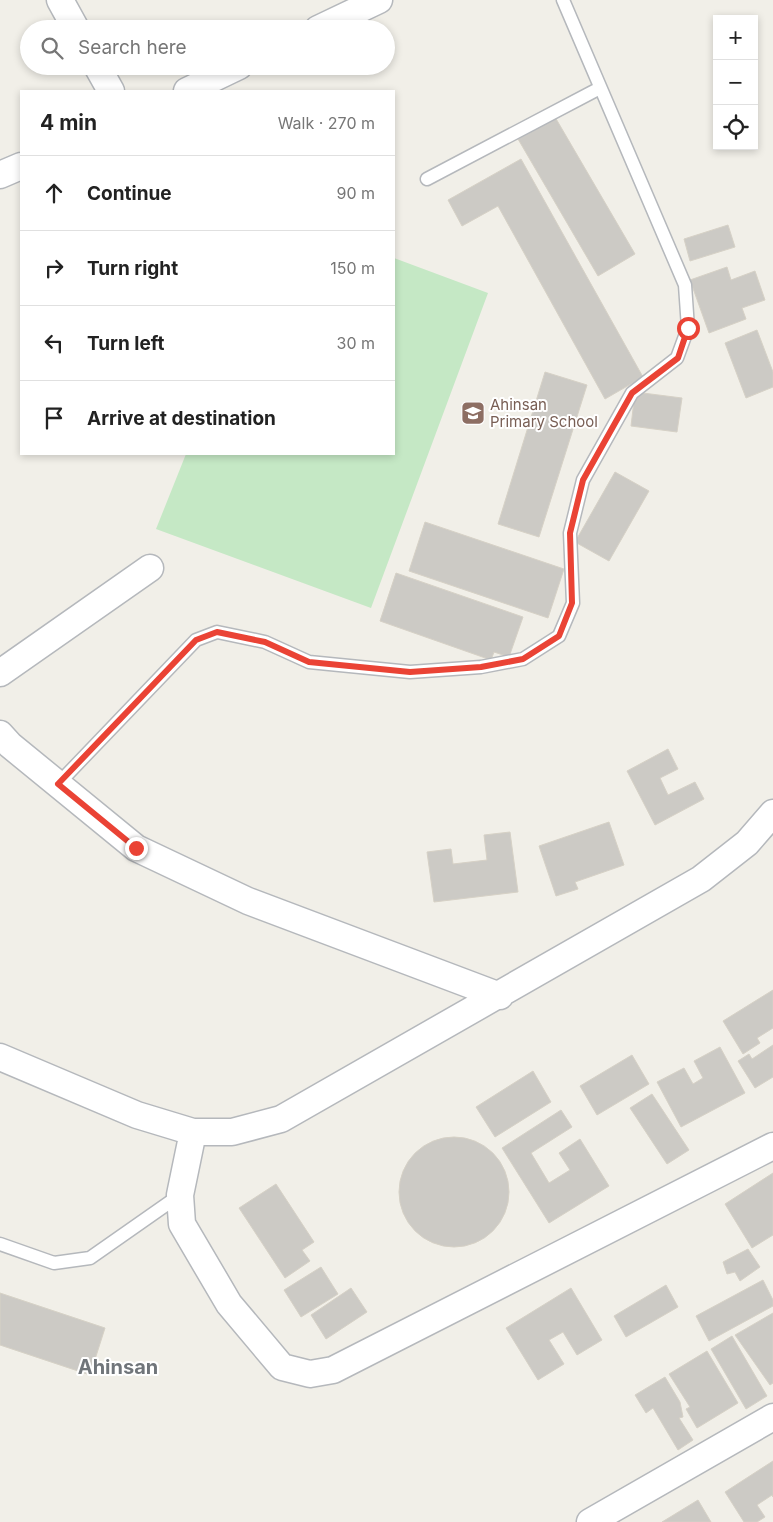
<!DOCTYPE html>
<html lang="en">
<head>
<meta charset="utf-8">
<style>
  body { margin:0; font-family:Inter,sans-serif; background:#f2f2f2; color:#222 }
  .controls { position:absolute; right:15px; top:15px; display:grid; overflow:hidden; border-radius:0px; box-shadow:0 2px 8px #0003 }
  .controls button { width:45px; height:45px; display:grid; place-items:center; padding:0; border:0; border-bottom:1px solid #e0e0e0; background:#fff; color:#222; font:25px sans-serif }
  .stop { position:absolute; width:15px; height:15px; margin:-11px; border:4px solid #ea4335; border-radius:50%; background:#fff }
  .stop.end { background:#ea4335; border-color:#fff; box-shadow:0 1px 5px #0008 }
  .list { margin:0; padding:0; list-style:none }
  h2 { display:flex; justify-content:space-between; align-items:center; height:65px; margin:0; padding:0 20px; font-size:21px }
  h2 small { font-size:16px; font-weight:400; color:#767676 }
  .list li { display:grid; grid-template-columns:32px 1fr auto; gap:15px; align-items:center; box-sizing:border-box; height:75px; padding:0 20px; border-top:1px solid #e0e0e0 }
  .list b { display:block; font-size:19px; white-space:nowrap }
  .list em { font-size:16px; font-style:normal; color:#767676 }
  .icon { flex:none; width:28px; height:28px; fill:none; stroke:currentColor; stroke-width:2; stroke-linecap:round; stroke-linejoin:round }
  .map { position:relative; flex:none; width:773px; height:1522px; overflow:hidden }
  .search { position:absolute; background:#fff; box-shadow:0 2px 8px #0003; left:20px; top:20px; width:375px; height:55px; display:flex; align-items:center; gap:12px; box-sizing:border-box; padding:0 18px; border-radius:28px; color:#767676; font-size:19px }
  .panel { position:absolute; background:#fff; box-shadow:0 2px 8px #0003; left:20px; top:90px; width:375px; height:365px; border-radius:0px }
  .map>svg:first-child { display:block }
  .green { fill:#c5e8c5 }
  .building { fill:#cccac5; stroke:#d6d1c6 }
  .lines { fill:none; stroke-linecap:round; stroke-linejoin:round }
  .lane-casing { stroke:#b5b8bc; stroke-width:15 }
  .street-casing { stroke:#b5b8bc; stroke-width:29 }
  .lane { stroke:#fff; stroke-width:12 }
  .street { stroke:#fff; stroke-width:26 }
  .route { stroke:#ea4335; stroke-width:6 }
  .labels { text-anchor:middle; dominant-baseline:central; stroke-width:4; stroke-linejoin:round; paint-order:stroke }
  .education-label { font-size:15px; fill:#785e54; stroke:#fff; text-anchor:start }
  .district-label { font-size:20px; font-weight:bold; fill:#70757a; stroke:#fff }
</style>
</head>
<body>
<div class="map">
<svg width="773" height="1522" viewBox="0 0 773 1522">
  <rect width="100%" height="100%" fill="#f1efe8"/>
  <path class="green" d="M394 258 488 293 371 608 156 529 186 454H394Z"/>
  <path class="building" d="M555 117 635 254 598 276 518 139Z
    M521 159 643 377 605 399 498 206 462 226 448 200Z
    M728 225 735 247 690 261 684 239Z
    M727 267 731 280 755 271 765 300 742 308 746 319 709 333 690 280Z
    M757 330 773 372V387L746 398 725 343Z
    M545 372 587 385 539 537 498 524Z
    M635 392 682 398 677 432 631 426Z
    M615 472 649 491 609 561 575 542Z
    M425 522 564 569 548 618 409 571Z
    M396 573 523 617 509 657 494 652 491 660 380 621Z
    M668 749 678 769 660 778 668 795 695 782 704 799 655 825 627 771Z
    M609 822 624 865 575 882 578 889 556 896 539 846Z
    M510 832 518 892 434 902 427 852 451 849 453 864 487 860 484 835Z
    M773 990V1028L757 1038 760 1043 743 1054 723 1021Z
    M773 1045V1077L755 1088 738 1061 749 1054 752 1059Z
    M720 1047 745 1093 681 1127 657 1082 684 1068 693 1084 703 1078 694 1061Z
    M632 1055 649 1084 597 1115 580 1086Z
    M533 1071 551 1102 495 1137 476 1107Z
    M652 1094 689 1150 667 1164 630 1108Z
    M561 1110 572 1127 531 1153 549 1183 570 1170 559 1153 580 1139 609 1186 549 1223 502 1148Z
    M399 1192a55 55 0 1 1 110 0a55 55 0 1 1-110 0Z
    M773 1173V1235L752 1248 725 1204Z
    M276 1184 314 1242 302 1250 310 1261 285 1278 239 1208Z
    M748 1249 760 1267 740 1281 735 1272 727 1274 723 1262Z
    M321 1267 338 1294 301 1317 284 1290Z
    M763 1280 773 1300V1306L709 1341 696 1316Z
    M666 1285 678 1307 626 1337 614 1316Z
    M351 1288 367 1312 326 1339 311 1315Z
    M571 1288 602 1340 577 1355 563 1332 549 1340 564 1364 538 1380 506 1328Z
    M0 1293 105 1328 90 1375 0 1345Z
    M773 1313V1383L770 1385 735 1335Z
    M732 1336 767 1396 746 1409 711 1349Z
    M707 1351 738 1403 697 1428 686 1409 690 1407 669 1374Z
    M665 1377 680 1402 683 1417 679 1418 693 1440 678 1450 653 1408 646 1413 635 1395Z
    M773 1461V1497L772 1495 757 1505 765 1517 757 1522H744L725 1492Z
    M698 1500 711 1522H662Z"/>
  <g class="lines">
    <g class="lane-casing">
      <path id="lane" d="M427 179 600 88
        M58 784 196 640 217 632 265 642 309 662 410 672 481 667 523 659 559 636 573 603 570 533 583 480 632 393 677 358 688 328 685 285 563 0
        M0 1244 54 1263 90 1258 180 1195"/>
    </g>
    <g class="street-casing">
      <path id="street" d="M60 0 76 29
        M318 29 379 0
        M97 66 111 91
        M187 91 239 66
        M0 175 21 166
        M0 673 150 568
        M0 734 10 745 136 848 248 901 500 996
        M0 1057 137 1115 193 1132H232L281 1119 701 879 747 843 773 813
        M193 1132 180 1195 182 1224 229 1304 282 1367 310 1374 333 1370 773 1146
        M590 1522 773 1417"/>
    </g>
    <use href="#lane" class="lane"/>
    <use href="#street" class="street"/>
  </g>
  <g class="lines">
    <path class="route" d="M136 848 58 784 196 640 217 632 265 642 309 662 410 672 481 667 523 659 559 636 572 603 570 533 583 480 632 393 678 358 688 328"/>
  </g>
  <defs>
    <g id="school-square" transform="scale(1.25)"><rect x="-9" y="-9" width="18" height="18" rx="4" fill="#8d6e63" stroke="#fff"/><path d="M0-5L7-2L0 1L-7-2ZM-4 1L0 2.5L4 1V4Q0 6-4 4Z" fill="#fff"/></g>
  </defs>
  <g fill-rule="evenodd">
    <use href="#school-square" x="473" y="413"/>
  </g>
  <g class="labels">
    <g class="education-label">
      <text x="490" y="404">Ahinsan<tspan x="490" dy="17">Primary School</tspan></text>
    </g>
    <g class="district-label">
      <text x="118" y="1367">Ahinsan</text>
    </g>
  </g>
</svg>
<div class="controls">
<button>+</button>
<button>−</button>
<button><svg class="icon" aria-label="locate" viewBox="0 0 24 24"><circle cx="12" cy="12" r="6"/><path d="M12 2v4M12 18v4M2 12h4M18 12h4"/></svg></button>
</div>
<div class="stop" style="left:688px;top:328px"></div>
<div class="stop end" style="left:136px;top:848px"></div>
<div class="search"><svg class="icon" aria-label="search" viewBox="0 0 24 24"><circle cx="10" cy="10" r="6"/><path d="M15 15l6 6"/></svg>Search here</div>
<section class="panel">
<h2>4 min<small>Walk · 270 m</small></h2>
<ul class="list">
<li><svg class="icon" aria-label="ahead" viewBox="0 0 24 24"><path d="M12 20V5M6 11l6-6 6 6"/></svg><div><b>Continue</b></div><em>90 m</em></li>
<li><svg class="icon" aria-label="right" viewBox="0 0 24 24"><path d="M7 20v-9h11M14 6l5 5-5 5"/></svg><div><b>Turn right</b></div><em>150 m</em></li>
<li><svg class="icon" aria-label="left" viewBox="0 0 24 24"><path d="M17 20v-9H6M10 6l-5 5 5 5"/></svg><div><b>Turn left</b></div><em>30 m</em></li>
<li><svg class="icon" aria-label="arrive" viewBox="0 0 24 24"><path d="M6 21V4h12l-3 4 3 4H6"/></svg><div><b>Arrive at destination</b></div></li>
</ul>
</section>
</div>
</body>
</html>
